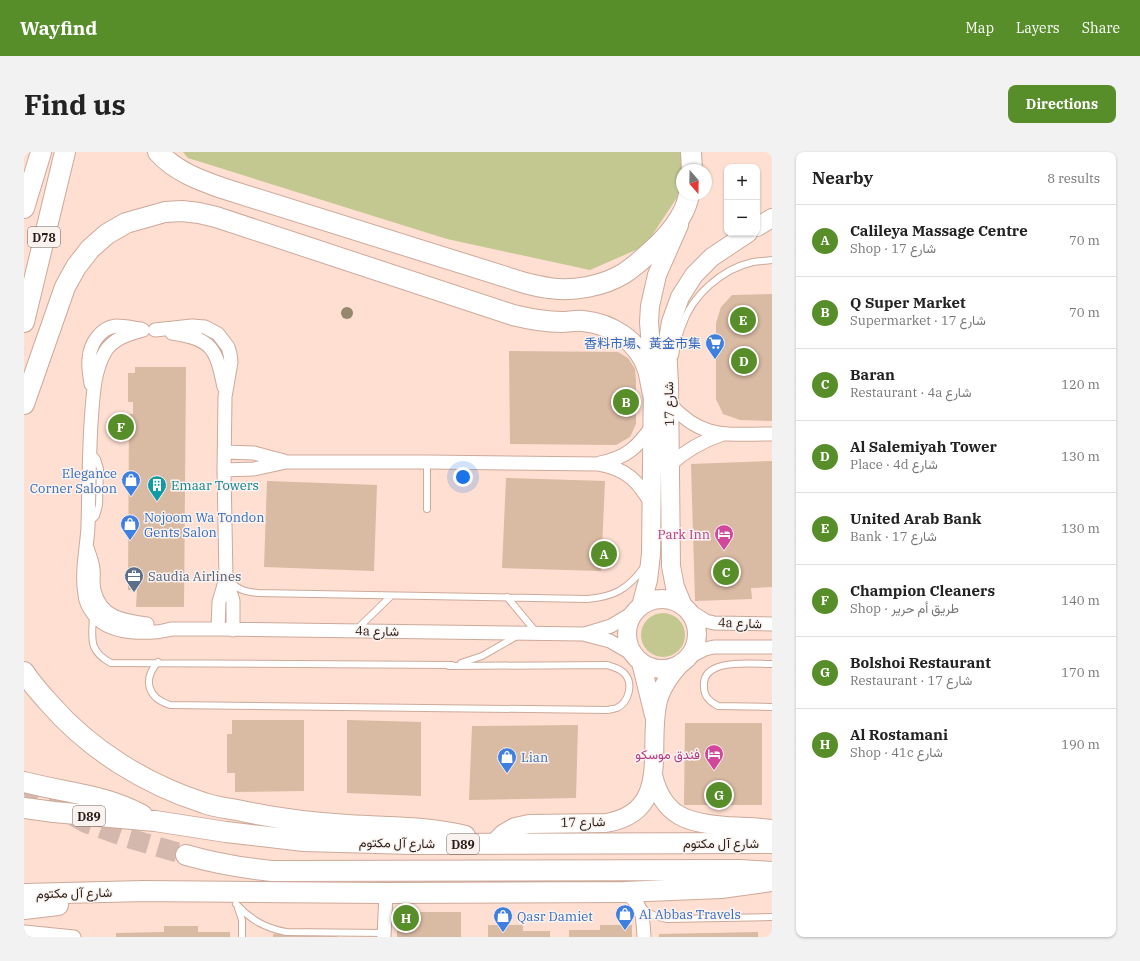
<!DOCTYPE html>
<html lang="en">
<head>
<meta charset="utf-8">
<style>
  body { margin:0; font-family:"IBM Plex Serif",Vazirmatn,"Noto Sans SC",serif; background:#f2f2f2; color:#222 }
  .controls { position:absolute; right:12px; top:12px; display:grid; overflow:hidden; border-radius:8px; box-shadow:0 1px 3px #0004 }
  .controls button { width:36px; height:36px; display:grid; place-items:center; padding:0; border:0; border-bottom:1px solid #e0e0e0; background:#fff; color:#222; font:20px sans-serif }
  .compass { position:absolute; left:652px; top:12px; width:36px; height:36px; border-radius:50%; background:#fff; box-shadow:0 1px 3px #0004; rotate:160deg }
  .you { position:absolute; left:439px; top:325px; width:14px; height:14px; margin:-10px; border:3px solid #fff; border-radius:50%; background:#1a73e8; box-shadow:0 0 0 6px #1a73e833 }
  .badge { display:grid; place-items:center; width:26px; height:26px; border-radius:50%; background:#578e2a; color:#fff; font-size:13px; font-weight:700 }
  .pin { position:absolute; translate:-50% -50%; border:2px solid #fff; box-shadow:0 1px 4px #0006 }
  .list { margin:0; padding:0; list-style:none }
  h2 { display:flex; justify-content:space-between; align-items:center; height:52px; margin:0; padding:0 16px; font-size:17px }
  h2 small { font-size:13px; font-weight:400; color:#767676 }
  .list li { display:grid; grid-template-columns:26px 1fr auto; gap:12px; align-items:center; box-sizing:border-box; height:72px; padding:0 16px; border-top:1px solid #e0e0e0 }
  .list b { display:block; font-size:15px; white-space:nowrap }
  .list p { margin:0; font-size:13px; white-space:nowrap; color:#767676 }
  .list em { font-size:13px; font-style:normal; color:#767676 }
  .map { position:relative; flex:none; width:748px; height:785px; overflow:hidden; border-radius:8px }
  header { display:flex; align-items:center; gap:24px; box-sizing:border-box; height:56px; padding:0 20px; background:#578e2a; color:#fff }
  header strong { font-size:19px }
  nav { display:flex; gap:22px; margin-inline-start:auto; font-size:14px }
  .intro { display:flex; align-items:center; justify-content:space-between; box-sizing:border-box; height:96px; padding:0 24px }
  h1 { margin:0; font-size:28px }
  .button { padding:10px 18px; border-radius:8px; background:#578e2a; color:#fff; font-size:14px; font-weight:700 }
  main { display:flex; gap:24px; padding:0 24px }
  aside { flex:1; background:#fff; border-radius:8px; box-shadow:0 1px 3px #0004 }
  .map>svg:first-child { display:block }
  .green { fill:#c3c790 }
  .building { fill:#d9baa3 }
  .lines { fill:none; stroke-linecap:round; stroke-linejoin:round }
  .primary-tunnel { stroke:#d4b8ad; stroke-width:20; stroke-dasharray:20 10; stroke-linecap:butt }
  .lane-casing { stroke:#cda99a; stroke-width:8 }
  .street-casing { stroke:#cda99a; stroke-width:15 }
  .secondary-casing { stroke:#cda99a; stroke-width:20 }
  .primary-casing { stroke:#cda99a; stroke-width:22 }
  .lane { stroke:#fff; stroke-width:6 }
  .street { stroke:#fff; stroke-width:13 }
  .secondary { stroke:#fff; stroke-width:18 }
  .primary { stroke:#fff; stroke-width:20 }
  .tree { fill:#95886c }
  .labels { text-anchor:middle; dominant-baseline:central; stroke-width:3; stroke-linejoin:round; paint-order:stroke }
  .shield { fill:#faf2ef; stroke:#695e58; stroke-width:1 }
  .shield-label { font-size:12px; font-weight:bold; fill:#2b1e18 }
  .shop-label { font-size:13px; fill:#366cbe; stroke:#faf2ef; text-anchor:start }
  .street-label { font-size:13px; fill:#2b1e18; stroke:#faf2ef }
  .culture-label { font-size:13px; fill:#0d838f; stroke:#faf2ef; text-anchor:start }
  .hotel-label { font-size:13px; fill:#b23c85; stroke:#faf2ef; text-anchor:end }
  .service-label { font-size:13px; fill:#4e5e75; stroke:#faf2ef; text-anchor:start }
</style>
</head>
<body>
<header>
<strong>Wayfind</strong>
<nav><a>Map</a><a>Layers</a><a>Share</a></nav>
</header>
<div class="intro"><h1>Find us</h1><a class="button">Directions</a></div>
<main>
<div class="map">
<svg width="748" height="785" viewBox="0 0 748 785">
  <rect width="100%" height="100%" fill="#fedfd2"/>
  <path class="green" d="M159 0H659V3L656 41 621 94 566 118 423 87 164 6Z
    M617 483a22 22 0 1 1 44 0a22 22 0 1 1-44 0Z"/>
  <path class="building" d="M748 142V269L716 268 699 262 692 247V171L697 155 708 143Z
    M485 199 594 200 604 206 611 217 612 229V272L606 285 592 293 486 292Z
    M111 215H162L160 455H112L113 438H104L105 262H109V250H104V221H111Z
    M748 309V435L727 436 728 447 671 449 667 312Z
    M482 326 581 329 577 419 478 416Z
    M243 329 353 333 350 419 240 415Z
    M208 568H280V639L211 640V621H203V582H208Z
    M323 568 397 570V644L323 641Z
    M661 571H738V653H660Z
    M554 573 552 646 445 648 448 574Z
    M373 760H437V785H373Z
    M464 773H499V779H526V785H464Z
    M576 773H608V785H545V778H576Z
    M140 774H174V780H206V785H92V781L140 780Z
    M734 780V785H635V782Z
    M249 782H313V785H249Z"/>
  <g class="lines">
    <path class="primary-tunnel" d="M0 631 24 650 62 671 104 686 162 703"/>
    <g class="lane-casing">
      <path id="lane" d="M651 204C653 194 654 183 658 174 668 143 698 117 729 110 735 109 742 109 748 108
        M403 357V310
        M65 371 72 364 75 353 76 317 73 307 67 300
        M206 429C214 438 222 440 234 441L563 447C590 445 604 437 620 415
        M483 445 512 480
        M69 464C68 486 64 499 87 511L428 513
        M332 478 367 444
        M134 510C118 528 124 546 146 553L584 558C586 557 590 557 593 556 605 550 610 531 600 521 595 516 590 515 583 513L425 514
        M437 511 458 504 493 484
        M748 512C729 512 677 505 680 535 680 545 686 550 694 554L748 555
        M212 752C227 768 241 776 262 780L360 781
        M214 756 218 768V785
        M619 756C626 763 634 765 643 767L748 765"/>
    </g>
    <g class="street-casing">
      <path id="street" d="M119 178C105 182 89 186 81 200 69 221 69 247 67 271 65 305 65 339 64 374 63 397 57 419 61 443 62 452 68 462 75 468 89 480 113 481 130 480 136 480 142 478 148 477 163 477 179 477 194 477L559 482 586 489 610 503
        M131 178 168 174 181 175 194 182 204 195 206 202 207 210 201 245 200 318 202 426 209 449V478
        M148 181C189 187 192 197 200 235
        M67 232C66 224 64 215 65 207 66 192 76 176 92 174 101 174 109 176 117 177
        M645 251C678 288 702 282 748 282
        M200 300 230 301 260 309
        M576 311C602 306 614 295 628 274
        M646 313C662 298 678 289 699 282
        M200 318 230 317 262 310H403L575 312C603 317 614 329 628 353
        M63 396C65 402 68 409 69 417 70 424 68 431 70 438 76 466 100 469 123 472
        M663 457 682 469 690 471 748 472
        M194 477 195 450 202 426
        M561 482 587 474 612 459
        M663 506 681 497 690 495H748
        M600 740C619 752 619 764 620 785
        M0 780 50 785
        M360 785 362 741"/>
    </g>
    <g class="secondary-casing">
      <path id="secondary" d="M733 75 748 66
        M603 482a35 35 0 1 1 70 0a35 35 0 1 1-70 0Z
        M617 454 624 428 627 402 629 223 625 170 626 154 633 123 655 73
        M659 454 651 435 647 414 645 231 643 195 647 170 656 145 670 123 688 105 724 81
        M617 510 630 563
        M629 623C639 665 664 671 702 674 717 675 733 675 748 677
        M469 692 479 682 491 675 505 672 582 671C647 660 624 599 633 553 636 536 646 523 657 511"/>
    </g>
    <g class="primary-casing">
      <path id="primary" d="M134 0C151 19 175 28 198 36L501 131C509 133 517 135 525 136 548 140 579 134 599 122 612 114 623 103 634 93 648 79 662 62 665 42
        M667 0 668 18
        M0 56 17 0
        M0 170 41 0
        M0 252 41 135 52 115 66 97 83 82 102 71 141 60 158 59 175 61 192 65 489 163C505 167 521 170 538 170 545 170 552 168 559 169 588 172 615 189 624 218 626 225 627 234 629 242
        M0 520C7 531 16 541 25 551 66 598 121 632 180 651 191 655 202 656 213 658 249 666 287 671 324 673 363 676 403 674 441 684
        M0 630C41 641 79 642 118 663
        M0 656 30 660 131 669 202 680 280 689 389 692 748 691
        M162 703C190 711 218 716 248 719L716 718 748 720
        M0 742 120 739 362 741 600 740 697 736 748 729
        M0 757 34 753"/>
    </g>
    <use href="#lane" class="lane"/>
    <use href="#street" class="street"/>
    <use href="#secondary" class="secondary"/>
    <use href="#primary" class="primary"/>
  </g>
  <circle class="tree" cx="323" cy="161" r="6"/>
  <defs>
    <g id="supermarket-pin" transform="scale(1)"><path d="M0 17L-7.5 6A9.5 9.5 0 1 1 7.5 6Z" fill="#3f7fe0" stroke="#faf2ef"/><path d="M-6-5.5h2.5l.6 2H6L4.5 2H-2.5L-4.4-4H-6ZM-1.5 3.2a1.3 1.3 0 1 0 .1 0ZM3 3.2a1.3 1.3 0 1 0 .1 0Z" fill="#fff"/></g>
    <g id="shop-pin" transform="scale(1)"><path d="M0 17L-7.5 6A9.5 9.5 0 1 1 7.5 6Z" fill="#3f7fe0" stroke="#faf2ef"/><path d="M-5-2.5h2.3a2.7 3.5 0 0 1 5.4 0H5L5.5 6h-11ZM-1.5-2.5h3a1.5 2.3 0 0 0-3 0Z" fill="#fff"/></g>
    <g id="building-pin" transform="scale(1)"><path d="M0 17L-7.5 6A9.5 9.5 0 1 1 7.5 6Z" fill="#0f9aa8" stroke="#faf2ef"/><path d="M-4-6H4V6H1V3H-1V6H-4ZM-2.5-4.3h1.7v1.8h-1.7ZM.8-4.3h1.7v1.8H.8ZM-2.5-1h1.7V.8h-1.7ZM.8-1h1.7V.8H.8Z" fill="#fff"/></g>
    <g id="hotel-pin" transform="scale(1)"><path d="M0 17L-7.5 6A9.5 9.5 0 1 1 7.5 6Z" fill="#d1479c" stroke="#faf2ef"/><path d="M-6-4.5h1.5V1H6V5H4.5V3h-9V5H-6ZM-4 0a1.8 1.8 0 1 1 3.6 0ZM.5 0V-2.5h3Q6-2.5 6 0Z" fill="#fff"/></g>
    <g id="office-pin" transform="scale(1)"><path d="M0 17L-7.5 6A9.5 9.5 0 1 1 7.5 6Z" fill="#5c6f8a" stroke="#faf2ef"/><path d="M-6-3h4V-5.5h4V-3h4V5H-6ZM-1-4.5V-3h2v-1.5ZM-6 0V1H6V0Z" fill="#fff"/></g>
  </defs>
  <g fill-rule="evenodd">
    <use href="#supermarket-pin" x="691" y="191"/>
    <use href="#shop-pin" x="107" y="328"/>
    <use href="#building-pin" x="133" y="333"/>
    <use href="#shop-pin" x="106" y="372"/>
    <use href="#hotel-pin" x="700" y="382"/>
    <use href="#office-pin" x="110" y="424"/>
    <use href="#hotel-pin" x="690" y="602"/>
    <use href="#shop-pin" x="483" y="605"/>
    <use href="#shop-pin" x="601" y="762"/>
    <use href="#shop-pin" x="479" y="764"/>
  </g>
  <g class="labels">
    <g class="shield">
      <rect x="4" y="75" width="32" height="20" rx="3"/>
      <rect x="49" y="654" width="32" height="20" rx="3"/>
      <rect x="423" y="682" width="32" height="20" rx="3"/>
    </g>
    <g class="shield-label">
      <text x="20" y="85">D78</text>
      <text x="65" y="664">D89</text>
      <text x="439" y="692">D89</text>
    </g>
    <g class="shop-label">
      <text x="677" y="191" text-anchor="end">香料市場、黃金市集</text>
      <text x="93" y="321" text-anchor="end">Elegance<tspan x="93" dy="15">Corner Saloon</tspan></text>
      <text x="120" y="365">Nojoom Wa Tondon<tspan x="120" dy="15">Gents Salon</tspan></text>
      <text x="497" y="605">Lian</text>
      <text x="615" y="762">Al Abbas Travels</text>
      <text x="493" y="764">Qasr Damiet</text>
    </g>
    <g class="street-label">
      <text transform="translate(645 252) rotate(-91)">شارع 17</text>
      <text transform="translate(716 471) rotate(2)">4a شارع</text>
      <text transform="translate(353 479) rotate(1)">4a شارع</text>
      <text transform="translate(559 670) rotate(-1)">شارع 17</text>
      <text transform="translate(373 691) rotate(1)">شارع آل مكتوم</text>
      <text x="697" y="691">شارع آل مكتوم</text>
      <text transform="translate(50 741) rotate(-1)">شارع آل مكتوم</text>
    </g>
    <g class="culture-label">
      <text x="147" y="333">Emaar Towers</text>
    </g>
    <g class="hotel-label">
      <text x="686" y="382">Park Inn</text>
      <text x="676" y="602">فندق موسكو</text>
    </g>
    <g class="service-label">
      <text x="124" y="424">Saudia Airlines</text>
    </g>
  </g>
</svg>
<div class="controls">
<button>+</button>
<button>−</button>
</div>
<svg class="compass" viewBox="-18 -18 36 36"><path d="M0-13l5 13h-10z" fill="#e53935"/><path d="M0 13l5-13h-10z" fill="#767676"/></svg>
<div class="you"></div>
<div class="pin badge" style="left:580px;top:402px">A</div>
<div class="pin badge" style="left:602px;top:250px">B</div>
<div class="pin badge" style="left:702px;top:420px">C</div>
<div class="pin badge" style="left:720px;top:209px">D</div>
<div class="pin badge" style="left:719px;top:168px">E</div>
<div class="pin badge" style="left:97px;top:275px">F</div>
<div class="pin badge" style="left:695px;top:643px">G</div>
<div class="pin badge" style="left:382px;top:766px">H</div>
</div>
<aside>
<h2>Nearby<small>8 results</small></h2>
<ul class="list">
<li><span class="badge">A</span><div><b>Calileya Massage Centre</b><p>Shop · شارع 17</p></div><em>70 m</em></li>
<li><span class="badge">B</span><div><b>Q Super Market</b><p>Supermarket · شارع 17</p></div><em>70 m</em></li>
<li><span class="badge">C</span><div><b>Baran</b><p>Restaurant · 4a شارع</p></div><em>120 m</em></li>
<li><span class="badge">D</span><div><b>Al Salemiyah Tower</b><p>Place · 4d شارع</p></div><em>130 m</em></li>
<li><span class="badge">E</span><div><b>United Arab Bank</b><p>Bank · شارع 17</p></div><em>130 m</em></li>
<li><span class="badge">F</span><div><b>Champion Cleaners</b><p>Shop · طريق أم حرير</p></div><em>140 m</em></li>
<li><span class="badge">G</span><div><b>Bolshoi Restaurant</b><p>Restaurant · شارع 17</p></div><em>170 m</em></li>
<li><span class="badge">H</span><div><b>Al Rostamani</b><p>Shop · 41c شارع</p></div><em>190 m</em></li>
</ul>
</aside>
</main>
</body>
</html>
